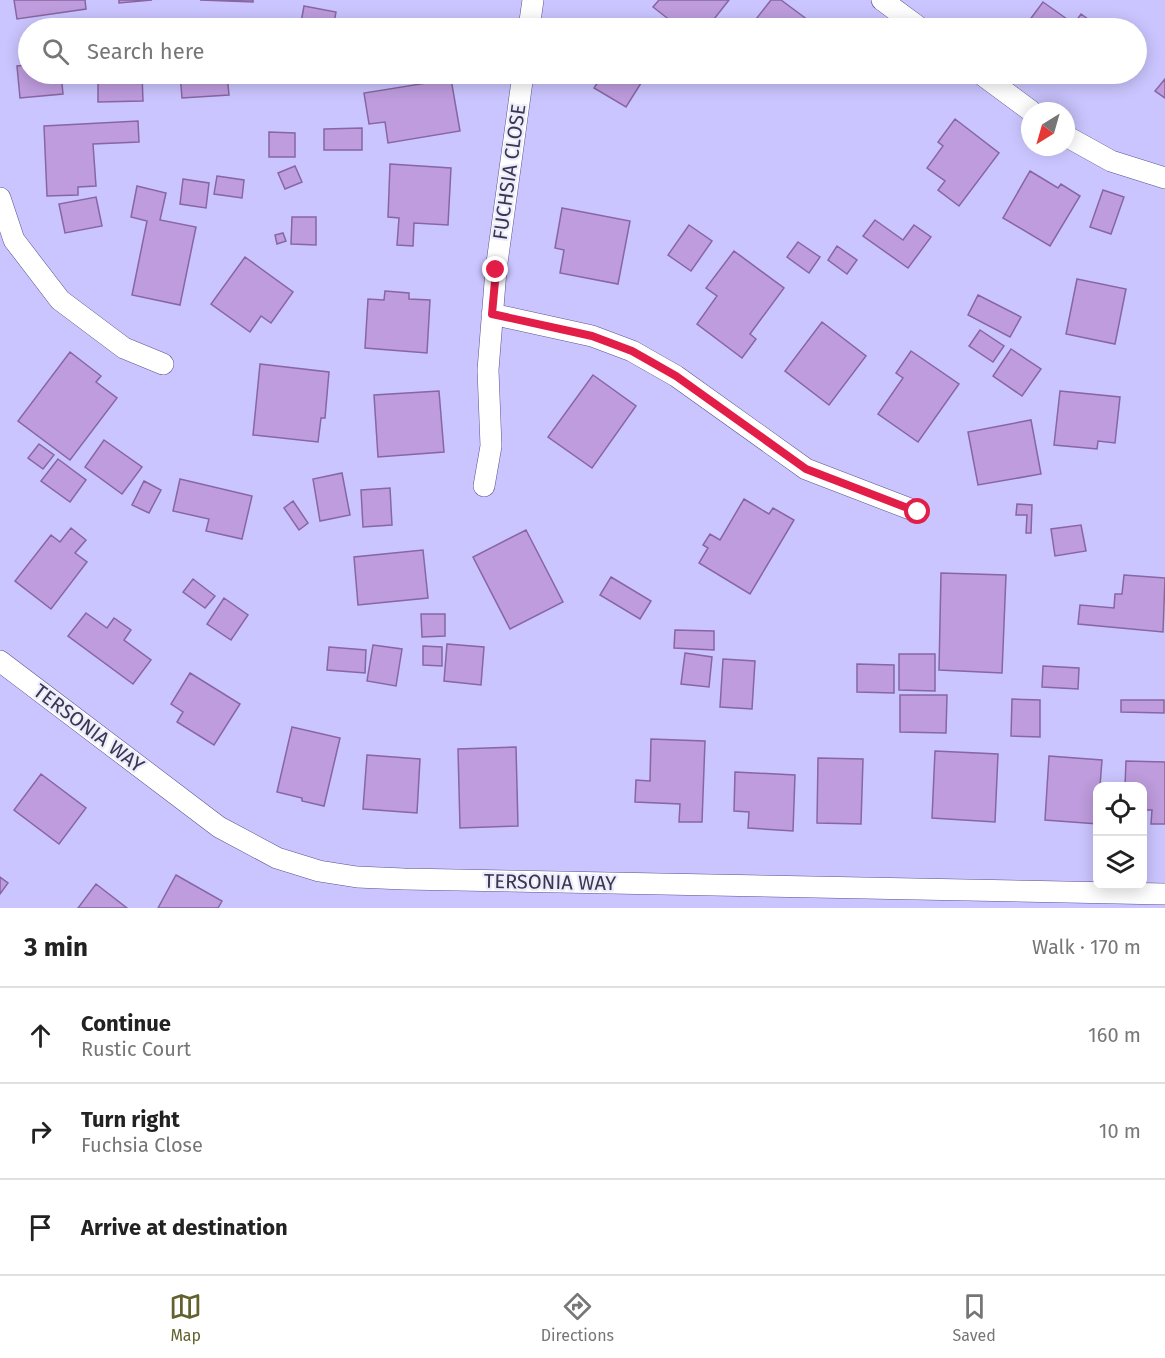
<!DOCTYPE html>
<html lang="en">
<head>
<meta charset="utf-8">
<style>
  body { margin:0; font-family:"Fira Sans",sans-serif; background:#f6f6f6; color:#222 }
  .controls { position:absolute; right:18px; bottom:18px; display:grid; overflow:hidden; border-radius:12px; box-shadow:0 3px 15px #0003 }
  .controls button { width:54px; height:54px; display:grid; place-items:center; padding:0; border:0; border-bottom:2px solid #e0e0e0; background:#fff; color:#222; font:30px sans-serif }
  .compass { position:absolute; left:1021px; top:102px; width:54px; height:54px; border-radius:50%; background:#fff; box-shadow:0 3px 15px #0003; rotate:217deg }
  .stop { position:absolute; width:18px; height:18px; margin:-14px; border:4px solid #e11d48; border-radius:50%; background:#fff }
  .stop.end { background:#e11d48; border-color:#fff; box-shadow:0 2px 6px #0008 }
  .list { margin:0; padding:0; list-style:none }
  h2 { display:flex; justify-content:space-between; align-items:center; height:78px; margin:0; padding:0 24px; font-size:26px }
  h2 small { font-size:20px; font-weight:400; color:#767676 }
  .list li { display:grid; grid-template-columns:39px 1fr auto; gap:18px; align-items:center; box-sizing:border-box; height:96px; padding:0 24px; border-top:2px solid #e0e0e0 }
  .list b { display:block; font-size:22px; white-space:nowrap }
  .list p { margin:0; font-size:20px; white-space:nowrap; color:#767676 }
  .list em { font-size:20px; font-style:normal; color:#767676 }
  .icon { flex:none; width:33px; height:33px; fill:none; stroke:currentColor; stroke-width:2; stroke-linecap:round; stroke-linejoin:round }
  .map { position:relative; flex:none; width:1165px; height:908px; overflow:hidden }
  .search { position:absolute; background:#fff; box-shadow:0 3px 15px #0003; left:18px; right:18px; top:18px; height:66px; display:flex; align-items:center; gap:15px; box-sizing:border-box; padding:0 21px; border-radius:33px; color:#767676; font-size:22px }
  .sheet { height:366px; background:#fff }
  nav { display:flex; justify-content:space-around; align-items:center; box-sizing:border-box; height:84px; border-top:2px solid #e0e0e0; background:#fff; font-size:16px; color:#767676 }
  nav a { display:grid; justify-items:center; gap:3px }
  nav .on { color:#62622f }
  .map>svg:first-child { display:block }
  .building { fill:#be9cdd; stroke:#8766a3; stroke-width:1.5 }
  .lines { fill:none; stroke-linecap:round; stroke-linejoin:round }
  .minor-casing { stroke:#59518f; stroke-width:22 }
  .minor { stroke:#fff; stroke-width:21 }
  .route { stroke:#e11d48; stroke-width:8 }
  .labels { text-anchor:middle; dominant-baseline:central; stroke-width:4.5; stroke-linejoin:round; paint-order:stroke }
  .street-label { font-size:20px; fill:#393652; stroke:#ececfa }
</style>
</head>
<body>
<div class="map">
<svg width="1165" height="908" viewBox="0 0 1165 908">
  <rect width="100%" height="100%" fill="#cac5fe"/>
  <path class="building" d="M14 0H85L86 9 17 19Z
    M119 0H152L119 3Z
    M200 0H253V2Z
    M659 0H729L707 28H680L653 7Z
    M771 0H781L816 26 814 28H749Z
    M1043 2 1074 24 1081 14 1099 27 1032 28 1026 25Z
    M304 6 336 12 333 28H300Z
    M423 21 458 28H422Z
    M28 65V74H61L63 94 20 98 17 66Z
    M180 74H227L229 95 182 98Z
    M339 74H382L381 79Z
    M603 74H632L643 80 626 107 594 88Z
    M142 75 143 101 98 102V76Z
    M451 79 460 131 388 143 385 122 369 124 364 93Z
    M1165 79V98L1155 91Z
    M955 119 999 153 959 206 938 190 945 181 927 168 943 146 938 142Z
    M138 121 139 142 93 144 96 186 78 187V195L47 196 44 126Z
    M362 128V150H324V129Z
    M269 132 295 133V157H269Z
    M390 164 451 168 448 225 414 223 413 246 397 245 399 218 388 217Z
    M295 166 302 182 285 189 278 173Z
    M1030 171 1058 188 1061 184 1080 196 1050 246 1003 218Z
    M217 176 244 180 242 198 214 194Z
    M183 179 209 183 206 208 180 204Z
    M137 186 166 193 160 220 196 227 180 305 132 295 147 221 131 217Z
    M1103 190 1124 197 1111 234 1090 227Z
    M96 197 102 226 65 233 59 204Z
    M562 208 630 221 618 284 560 273 564 250 555 248Z
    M292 217H316V245L291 244Z
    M875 220 903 240 914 225 931 237 908 268 863 236Z
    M689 225 712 241 691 271 668 255Z
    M283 233 286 241 277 244 275 235Z
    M798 242 820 257 809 273 787 257Z
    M837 246 857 260 847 274 828 260Z
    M734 251 784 288 750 334 756 339 742 358 697 324 717 296 706 288Z
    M245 257 293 292 271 323 261 316 250 332 211 304Z
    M1077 279 1126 289 1115 344 1066 334Z
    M385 291 409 293V299L430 300 427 353 365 348 368 299 384 300Z
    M978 295 1021 317 1010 337 968 315Z
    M822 322 866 356 829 405 785 371Z
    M980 330 1004 346 993 362 969 346Z
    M1011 349 1041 369 1022 396 993 376Z
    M911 351 959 384 918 442 878 414 903 378 896 373Z
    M70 352 101 376 96 382 117 398 70 460 18 421Z
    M260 364 329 372 325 418H321L318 442 253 435Z
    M593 375 636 406 592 468 548 437Z
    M439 391 444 452 378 457 374 395Z
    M1060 391 1120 397 1115 443 1098 441 1097 449 1054 445Z
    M1031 420 1041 474 978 485 968 432Z
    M104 440 142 467 122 494 85 467Z
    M39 444 54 455 43 469 28 458Z
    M58 459 86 480 70 502 41 481Z
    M342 473 350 515 320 521 313 479Z
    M180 479 252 496 242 539 206 531 209 519 173 511Z
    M144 481 161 490 149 513 132 505Z
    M390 488 392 525 363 527 361 490Z
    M744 499 769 514 773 508 794 520 750 594 699 563 708 548 703 545 710 534 720 540Z
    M293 501 308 523 299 530 284 508Z
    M1017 504 1032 505 1031 533H1026L1027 515H1016Z
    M1081 525 1086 551 1055 556 1051 529Z
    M71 528 86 540 75 553 87 562 51 609 15 581 51 535 60 542Z
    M526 530 563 602 510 629 473 557Z
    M423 550 428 598 358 605 354 557Z
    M941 573 1006 575 1002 673 939 670Z
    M1124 575 1165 578 1163 632 1078 624 1080 605 1114 608 1115 594H1122Z
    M611 577 651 601 640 619 600 595Z
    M193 579 215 596 205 608 183 592Z
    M224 598 248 615 231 640 207 624Z
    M86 613 107 628 114 618 131 630 124 640 151 660 133 684 68 636Z
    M421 614H445V636L422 637Z
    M675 630 714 631V650L674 648Z
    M447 644 484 647 481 685 444 681Z
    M373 645 402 649 396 686 367 681Z
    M423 646 442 647V666L423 665Z
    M329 647 366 650 365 673 327 670Z
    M685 653 712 657 709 687 681 684Z
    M899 654H935V691L899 690Z
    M723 659 755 661 752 709 720 707Z
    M857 664 894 665V693L857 692Z
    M1043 666 1079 668 1078 689 1042 687Z
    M190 673 240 704 214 745 177 722 183 712 171 704Z
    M900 695H947L946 733 900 732Z
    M1012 699 1040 700V737L1011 736Z
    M1121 700H1164V713L1121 712Z
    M292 727 340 738 324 806 302 801V798L277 792Z
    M651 739 705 741 702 822H679L680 804 635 802 636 780 650 781Z
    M516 747 518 826 460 828 458 749Z
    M935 751 998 754 995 822 932 818Z
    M367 755 420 759 417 813 363 809Z
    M1049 756 1102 760 1100 786H1098V824L1045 820Z
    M818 758 863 759 861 824 817 823Z
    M1126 761 1165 762V824H1151L1152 810H1142V786H1125Z
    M735 772 795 775 793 831 748 828 749 812 734 811Z
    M41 774 86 808 59 844 14 810Z
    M176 875 222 901 218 908H158Z
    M0 877 8 883 0 894Z
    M96 884 127 908H78Z"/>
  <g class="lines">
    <g class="minor-casing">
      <path id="minor" d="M882 0 920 28
        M529 28 533 0
        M981 74 1031 111
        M1066 136 1111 161 1165 178
        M0 198 14 240 60 300 124 348 163 364
        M492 314 592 336 632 351 676 376 806 469 918 512
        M484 486 491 446 488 370 496 270 523 74
        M0 661 219 827 277 858 319 871 357 877 404 879 1165 894"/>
    </g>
    <use href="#minor" class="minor"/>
  </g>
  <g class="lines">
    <path class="route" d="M496 270 492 314 592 336 632 351 676 376 806 469 918 512"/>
  </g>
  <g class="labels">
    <g class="street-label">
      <text transform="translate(509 172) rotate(-82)">FUCHSIA CLOSE</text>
      <text transform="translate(89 728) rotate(37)">TERSONIA WAY</text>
      <text transform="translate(550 882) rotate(1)">TERSONIA WAY</text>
    </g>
  </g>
</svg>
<div class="controls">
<button><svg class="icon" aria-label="locate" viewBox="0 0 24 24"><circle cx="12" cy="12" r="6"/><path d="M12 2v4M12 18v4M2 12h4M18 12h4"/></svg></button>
<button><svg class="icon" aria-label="layers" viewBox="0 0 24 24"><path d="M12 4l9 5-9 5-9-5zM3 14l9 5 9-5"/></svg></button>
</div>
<svg class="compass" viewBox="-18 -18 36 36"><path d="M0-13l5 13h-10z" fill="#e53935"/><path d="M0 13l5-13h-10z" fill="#767676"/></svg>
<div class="stop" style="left:918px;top:512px"></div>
<div class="stop end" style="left:496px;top:270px"></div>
<div class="search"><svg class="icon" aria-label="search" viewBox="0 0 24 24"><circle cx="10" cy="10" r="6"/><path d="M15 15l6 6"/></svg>Search here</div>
</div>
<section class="sheet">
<h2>3 min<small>Walk · 170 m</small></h2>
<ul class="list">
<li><svg class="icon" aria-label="ahead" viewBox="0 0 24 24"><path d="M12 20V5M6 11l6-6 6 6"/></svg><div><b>Continue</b><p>Rustic Court</p></div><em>160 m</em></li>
<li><svg class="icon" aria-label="right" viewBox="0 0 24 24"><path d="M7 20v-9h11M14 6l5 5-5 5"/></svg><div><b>Turn right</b><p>Fuchsia Close</p></div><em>10 m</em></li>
<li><svg class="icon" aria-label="arrive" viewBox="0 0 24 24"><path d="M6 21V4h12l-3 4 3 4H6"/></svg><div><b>Arrive at destination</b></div></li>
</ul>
</section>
<nav>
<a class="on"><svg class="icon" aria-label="map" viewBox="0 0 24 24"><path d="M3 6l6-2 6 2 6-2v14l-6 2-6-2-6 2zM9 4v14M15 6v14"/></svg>Map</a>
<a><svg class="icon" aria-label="directions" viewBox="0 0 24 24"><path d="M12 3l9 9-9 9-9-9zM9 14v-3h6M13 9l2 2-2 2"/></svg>Directions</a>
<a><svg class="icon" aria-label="saved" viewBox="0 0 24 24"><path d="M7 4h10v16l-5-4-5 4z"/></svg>Saved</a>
</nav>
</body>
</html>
